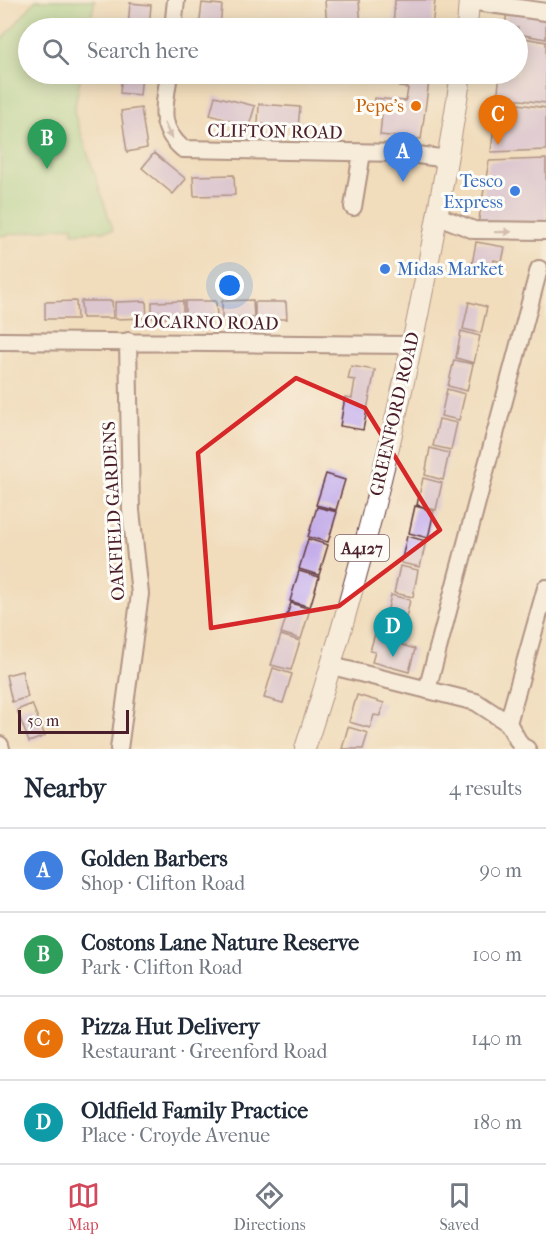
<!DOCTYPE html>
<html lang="en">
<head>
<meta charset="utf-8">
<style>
  body { margin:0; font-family:"IM FELL French Canon",serif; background:#f6f6f7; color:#1f2937 }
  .scale { position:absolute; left:18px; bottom:15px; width:111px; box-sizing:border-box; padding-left:6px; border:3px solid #4a1f2b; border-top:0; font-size:16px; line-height:21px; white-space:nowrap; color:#4a1f2b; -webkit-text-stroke:4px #fdfcf7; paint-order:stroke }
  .you { position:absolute; left:230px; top:286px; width:21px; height:21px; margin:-15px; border:4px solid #fff; border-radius:50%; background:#1a73e8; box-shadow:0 0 0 9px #1a73e833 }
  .badge { display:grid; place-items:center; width:39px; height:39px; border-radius:50%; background:#d1495b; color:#fff; font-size:20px; font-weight:700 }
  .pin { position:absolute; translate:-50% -50px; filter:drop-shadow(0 2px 3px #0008) }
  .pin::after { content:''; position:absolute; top:32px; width:21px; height:18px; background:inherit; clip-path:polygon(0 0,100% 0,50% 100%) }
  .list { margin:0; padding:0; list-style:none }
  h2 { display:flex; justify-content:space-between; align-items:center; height:78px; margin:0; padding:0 24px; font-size:26px }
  h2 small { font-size:20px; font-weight:400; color:#747a83 }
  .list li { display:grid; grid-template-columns:39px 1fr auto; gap:18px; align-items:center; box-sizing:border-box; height:84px; padding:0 24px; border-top:2px solid #e0e1e3 }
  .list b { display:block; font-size:22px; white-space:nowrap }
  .list p { margin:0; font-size:20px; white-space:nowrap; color:#747a83 }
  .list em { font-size:20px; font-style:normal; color:#747a83 }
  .icon { flex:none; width:33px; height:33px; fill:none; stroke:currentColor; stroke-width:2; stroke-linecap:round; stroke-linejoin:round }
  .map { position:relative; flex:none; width:546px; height:749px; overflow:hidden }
  .search { position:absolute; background:#fff; box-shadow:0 3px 15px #0003; left:18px; right:18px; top:18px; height:66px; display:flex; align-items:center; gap:15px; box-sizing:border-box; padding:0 21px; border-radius:33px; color:#747a83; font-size:22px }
  .sheet { height:414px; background:#fff }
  nav { display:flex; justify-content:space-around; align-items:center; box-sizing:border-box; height:84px; border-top:2px solid #e0e1e3; background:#fff; font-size:16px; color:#747a83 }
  nav a { display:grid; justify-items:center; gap:3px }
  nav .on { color:#d1495b }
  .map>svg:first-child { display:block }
  .green { fill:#99d98f; stroke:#727c5d; stroke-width:1.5 }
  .building { fill:#c4ade9 }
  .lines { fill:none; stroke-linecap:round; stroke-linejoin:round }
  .minor-casing { stroke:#633b41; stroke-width:20 }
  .major-casing { stroke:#633b41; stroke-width:22 }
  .minor { stroke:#fff; stroke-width:16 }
  .major { stroke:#fff; stroke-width:20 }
  .oneway { fill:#ae9aa0 }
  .marked { fill:none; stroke:#d62828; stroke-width:4.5; stroke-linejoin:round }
  .food-dot { fill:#e8710a; stroke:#fdfcf7; stroke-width:2 }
  .shop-dot { fill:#3f7fe0; stroke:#fdfcf7; stroke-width:2 }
  .labels { text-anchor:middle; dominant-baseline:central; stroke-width:6; stroke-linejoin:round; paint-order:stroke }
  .shield { fill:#fdfcf7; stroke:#806168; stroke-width:1.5 }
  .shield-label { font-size:16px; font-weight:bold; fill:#4a1f2b }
  .food-label { font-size:18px; fill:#c56008; stroke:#fdfcf7; text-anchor:end }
  .street-label { font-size:18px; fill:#4a1f2b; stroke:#fdfcf7 }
  .shop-label { font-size:18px; fill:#366cbe; stroke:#fdfcf7; text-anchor:end }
</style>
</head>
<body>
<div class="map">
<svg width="546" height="749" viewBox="0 0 546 749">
  <rect width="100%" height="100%" fill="#fdfcf7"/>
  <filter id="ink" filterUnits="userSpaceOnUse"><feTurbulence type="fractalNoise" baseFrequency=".0167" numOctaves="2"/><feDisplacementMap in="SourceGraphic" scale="12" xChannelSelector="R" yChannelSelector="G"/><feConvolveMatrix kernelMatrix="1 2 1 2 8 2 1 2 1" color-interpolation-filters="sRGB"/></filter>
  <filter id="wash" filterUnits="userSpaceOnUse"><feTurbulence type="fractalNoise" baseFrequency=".008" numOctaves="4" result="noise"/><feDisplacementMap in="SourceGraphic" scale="24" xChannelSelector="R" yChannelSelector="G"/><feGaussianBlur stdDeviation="1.35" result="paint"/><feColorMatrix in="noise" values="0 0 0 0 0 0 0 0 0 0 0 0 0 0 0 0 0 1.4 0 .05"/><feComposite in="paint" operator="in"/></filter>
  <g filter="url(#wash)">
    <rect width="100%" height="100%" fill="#f1dcbb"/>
    <path class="green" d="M36 0H95L89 28H28V74H81L74 112 113 230 73 233V226L0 236V42Z"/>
    <g id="blocks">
      <path class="building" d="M325 0H359L361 28H327Z
        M395 0H435L432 28 393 27Z
        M130 3 151 5 149 28H128Z
        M202 3 222 5 220 28H199Z
        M507 10 546 15V39L518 34V28H505Z
        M518 37 546 42V103L512 99 511 103 546 108V150L491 152 500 74H518Z
        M122 74H142L140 95 120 93Z
        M387 74H430L421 139 380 135 382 114 372 113 374 98 406 101 408 88 399 87 400 76Z
        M215 96 255 106 249 126 210 115Z
        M259 104 300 107 298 127 258 124Z
        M141 108 147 148 127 152 121 111Z
        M154 153 186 179 173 194 142 168Z
        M546 159V222L478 224 489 161Z
        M234 175 235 195 194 196 193 176Z
        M476 242 505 247 502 262 494 260 492 273 471 270Z
        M253 300 254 317 222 318V301Z
        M76 301 77 319H45V302Z
        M81 301H112L113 318H82Z
        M146 301 147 318 115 319V302Z
        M183 301V318H152V302Z
        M185 301H216L217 318H185Z
        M255 302H286L287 319H255Z
        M469 302 487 307 481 333 463 329Z
        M461 331 480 336 474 363 456 358Z
        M454 360 473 364 467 391 448 386Z
        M351 366 375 370 363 430 340 426 345 397 352 398 355 380 348 379Z
        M447 389 465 394 459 420 441 416Z
        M439 419 457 423 451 450 433 446Z
        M430 448 449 453 443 480 425 475Z
        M326 474 345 480 336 510 316 505Z
        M423 478 442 483 436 510 417 505Z
        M415 506 434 511 428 538 409 533Z
        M317 507 337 512 328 542 308 537Z
        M407 536 426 541 420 567 401 563Z
        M308 539 328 545 319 575 299 569Z
        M400 566 418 570 413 597 394 593Z
        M299 571 319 577 310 607 290 601Z
        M391 595 410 600 404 627 385 622Z
        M291 603 310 609 301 639 281 633Z
        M378 623 406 630 402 645 415 649 409 672 372 662 375 652 370 651Z
        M281 635 300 641 291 670 271 665Z
        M273 668 292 674 283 703 264 698Z
        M22 671 28 697 12 702 6 675Z
        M357 695 384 703 380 716 374 715 370 728 349 722Z
        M32 704 45 736 29 742 17 710Z
        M348 727 368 733 363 749H342Z"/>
    </g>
  </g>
  <g filter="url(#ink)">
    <use href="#blocks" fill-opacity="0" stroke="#633b41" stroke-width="1.5"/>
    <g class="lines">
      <g class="minor-casing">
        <path id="minor" d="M469 1 546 12
          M173 28 176 0
          M169 74C165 105 156 126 183 149L402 153 448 159
          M353 207 362 153
          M438 216 474 230 546 231
          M0 341 412 345
          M332 666 476 702 508 723 521 746 527 749
          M427 690 539 269
          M508 723 546 588
          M0 745 1 749
          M119 749 140 594 131 510 128 341"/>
      </g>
      <g class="major-casing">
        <path id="major" d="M467 28 469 0
          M305 749C376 529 426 302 461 74"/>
      </g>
      <use href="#minor" class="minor"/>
      <use href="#major" class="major"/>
    </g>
    <defs><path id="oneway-solid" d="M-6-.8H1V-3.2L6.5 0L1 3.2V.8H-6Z" transform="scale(1.5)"/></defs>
    <g class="oneway">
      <use href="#oneway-solid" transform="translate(168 131) rotate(65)"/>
      <use href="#oneway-solid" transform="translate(503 232) rotate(-1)"/>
    </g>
  </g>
  <path d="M0 0H546V749H0ZM296 378 365 408 440 530 339 606 211 628 198 453Z" fill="#f1dcbb" fill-opacity=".55" fill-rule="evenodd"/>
  <path class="marked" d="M296 378 365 408 440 530 339 606 211 628 198 453Z"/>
  <circle class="food-dot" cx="416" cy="106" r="6"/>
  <g class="shop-dot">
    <circle cx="515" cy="191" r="6"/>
    <circle cx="385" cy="269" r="6"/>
  </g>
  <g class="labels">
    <rect class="shield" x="335" y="535" width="54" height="26" rx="4.5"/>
    <g class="shield-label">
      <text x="362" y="548">A4127</text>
    </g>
    <g class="food-label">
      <text x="404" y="106">Pepe's</text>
    </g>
    <g class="street-label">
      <text transform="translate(275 132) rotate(1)">CLIFTON ROAD</text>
      <text transform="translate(206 323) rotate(1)">LOCARNO ROAD</text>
      <text transform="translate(395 414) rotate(-77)">GREENFORD ROAD</text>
      <text transform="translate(114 511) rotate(-93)">OAKFIELD GARDENS</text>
    </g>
    <g class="shop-label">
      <text x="503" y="181">Tesco<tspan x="503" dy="21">Express</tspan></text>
      <text x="397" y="269" text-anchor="start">Midas Market</text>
    </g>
  </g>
</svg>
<div class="scale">50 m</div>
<div class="you"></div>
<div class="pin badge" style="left:403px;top:182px;background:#3f7fe0">A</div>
<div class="pin badge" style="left:47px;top:169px;background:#2e9e5b">B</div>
<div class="pin badge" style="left:498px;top:145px;background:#e8710a">C</div>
<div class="pin badge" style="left:393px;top:657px;background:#0f9aa8">D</div>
<div class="search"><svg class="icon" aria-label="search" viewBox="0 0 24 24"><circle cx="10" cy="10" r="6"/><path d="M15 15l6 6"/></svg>Search here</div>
</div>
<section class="sheet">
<h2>Nearby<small>4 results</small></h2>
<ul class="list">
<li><span class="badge" style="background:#3f7fe0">A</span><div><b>Golden Barbers</b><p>Shop · Clifton Road</p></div><em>90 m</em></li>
<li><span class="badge" style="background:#2e9e5b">B</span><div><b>Costons Lane Nature Reserve</b><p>Park · Clifton Road</p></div><em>100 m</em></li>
<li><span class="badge" style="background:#e8710a">C</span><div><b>Pizza Hut Delivery</b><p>Restaurant · Greenford Road</p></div><em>140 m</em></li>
<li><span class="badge" style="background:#0f9aa8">D</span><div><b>Oldfield Family Practice</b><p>Place · Croyde Avenue</p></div><em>180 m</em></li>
</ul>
</section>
<nav>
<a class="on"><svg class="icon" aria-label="map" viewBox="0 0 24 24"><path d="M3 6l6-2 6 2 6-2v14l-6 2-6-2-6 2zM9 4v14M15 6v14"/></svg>Map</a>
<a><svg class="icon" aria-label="directions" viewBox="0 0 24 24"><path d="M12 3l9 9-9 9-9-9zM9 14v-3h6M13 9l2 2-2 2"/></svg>Directions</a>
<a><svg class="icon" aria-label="saved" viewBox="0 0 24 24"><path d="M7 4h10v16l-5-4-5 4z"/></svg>Saved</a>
</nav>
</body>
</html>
